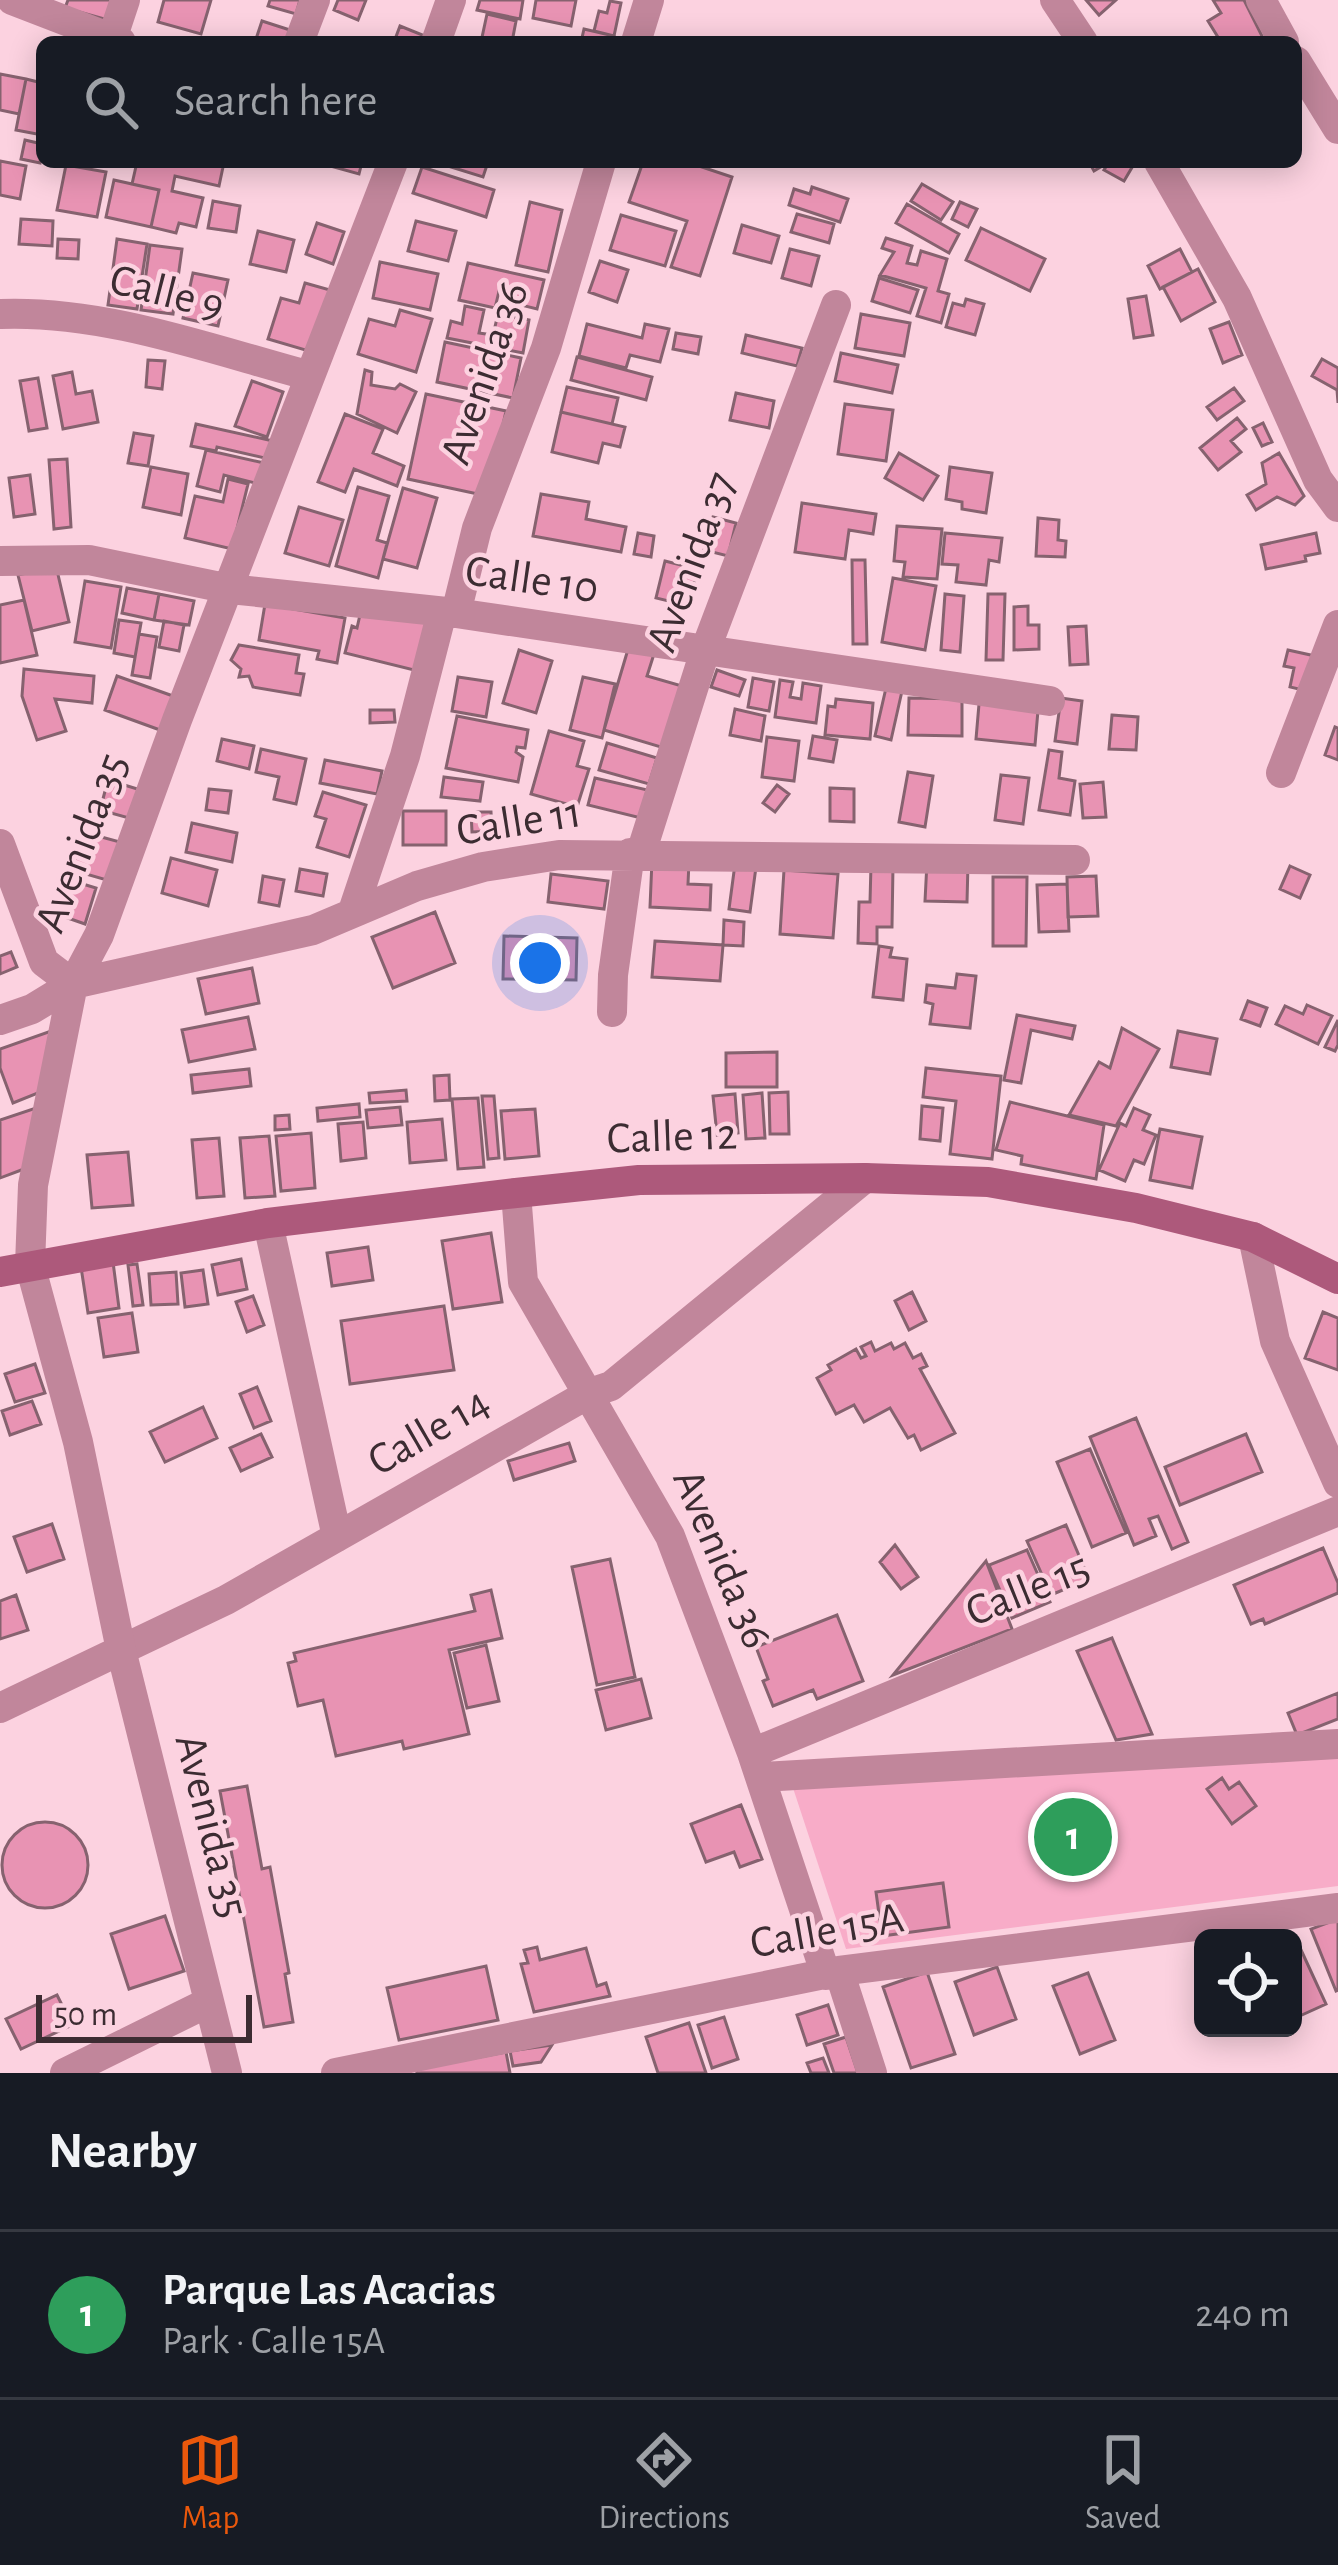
<!DOCTYPE html>
<html lang="en">
<head>
<meta charset="utf-8">
<style>
  body { margin:0; font-family:"Alegreya Sans",sans-serif; background:#242831; color:#f1f3f6 }
  .controls { position:absolute; right:36px; bottom:36px; display:grid; overflow:hidden; border-radius:18px; box-shadow:0 6px 30px #0003 }
  .controls button { width:108px; height:108px; display:grid; place-items:center; padding:0; border:0; border-bottom:3px solid #363941; background:#171b24; color:#f1f3f6; font:60px sans-serif }
  .scale { position:absolute; left:36px; bottom:30px; width:216px; box-sizing:border-box; padding-left:12px; border:6px solid #3c2c32; border-top:0; font-size:33px; line-height:42px; white-space:nowrap; color:#3c2c32; -webkit-text-stroke:9px #fcd2e0; paint-order:stroke }
  .you { position:absolute; left:540px; top:963px; width:42px; height:42px; margin:-30px; border:9px solid #fff; border-radius:50%; background:#1a73e8; box-shadow:0 0 0 18px #1a73e833 }
  .badge { display:grid; place-items:center; width:78px; height:78px; border-radius:50%; background:#ea580c; color:#fff; font-size:39px; font-weight:700 }
  .pin { position:absolute; translate:-50% -50%; border:6px solid #fff; box-shadow:0 3px 12px #0006 }
  .list { margin:0; padding:0; list-style:none }
  h2 { display:flex; justify-content:space-between; align-items:center; height:156px; margin:0; padding:0 48px; font-size:51px }
  h2 small { font-size:39px; font-weight:400; color:#9ea1a6 }
  .list li { display:grid; grid-template-columns:78px 1fr auto; gap:36px; align-items:center; box-sizing:border-box; height:168px; padding:0 48px; border-top:3px solid #363941 }
  .list b { display:block; font-size:45px; white-space:nowrap }
  .list p { margin:0; font-size:39px; white-space:nowrap; color:#9ea1a6 }
  .list em { font-size:39px; font-style:normal; color:#9ea1a6 }
  .icon { flex:none; width:66px; height:66px; fill:none; stroke:currentColor; stroke-width:2; stroke-linecap:round; stroke-linejoin:round }
  .map { position:relative; flex:none; width:1338px; height:2073px; overflow:hidden }
  .search { position:absolute; background:#171b24; box-shadow:0 6px 30px #0003; left:36px; right:36px; top:36px; height:132px; display:flex; align-items:center; gap:30px; box-sizing:border-box; padding:0 42px; border-radius:18px; color:#9ea1a6; font-size:45px }
  .sheet { height:324px; background:#171b24 }
  nav { display:flex; justify-content:space-around; align-items:center; box-sizing:border-box; height:168px; border-top:3px solid #363941; background:#171b24; font-size:33px; color:#9ea1a6 }
  nav a { display:grid; justify-items:center; gap:6px }
  nav .on { color:#ea580c }
  .map>svg:first-child { display:block }
  .green { fill:#f8acc8 }
  .building { fill:#e893b3; stroke:#86626f; stroke-width:3 }
  .lines { fill:none; stroke-linecap:round; stroke-linejoin:round }
  .minor { stroke:#c1869b; stroke-width:30 }
  .tertiary { stroke:#c1869b; stroke-width:30 }
  .secondary { stroke:#ad597b; stroke-width:30 }
  .labels { text-anchor:middle; dominant-baseline:central; stroke-width:9; stroke-linejoin:round; paint-order:stroke }
  .street-label { font-size:45px; fill:#3c2c32; stroke:#fcd2e0 }
</style>
</head>
<body>
<div class="map">
<svg width="1338" height="2073" viewBox="0 0 1338 2073">
  <rect width="100%" height="100%" fill="#fcd2e0"/>
  <path class="green" d="M1338 1756V1886L846 1949 793 1788Z"/>
  <path class="building" d="M68 0H121L115 22 65 8Z
    M164 0H211L201 34 158 22Z
    M270 0H300L296 14 268 6Z
    M338 0H366L358 20 334 10Z
    M480 0H523L520 19 477 10Z
    M536 0H576L571 26 533 18Z
    M1086 0H1116L1099 15Z
    M1213 0H1244L1263 38 1256 42H1221L1208 21 1221 13Z
    M610 1 621 3 614 36 594 31 599 11 607 13Z
    M487 14 516 21 512 42H481Z
    M262 21 290 30 286 42H255Z
    M400 26 425 36 422 42H394Z
    M584 29 614 36 612 42H581Z
    M0 74 26 79 19 114 0 110Z
    M26 79 42 83V135L16 130Z
    M25 140 42 144 40 163 21 159Z
    M0 161 26 166 20 199 0 195Z
    M137 162H199L223 167 219 186 175 176 172 191 203 198 196 227 179 223 176 233 151 227 159 190 132 184Z
    M316 162H362L359 174Z
    M435 162H488L483 177Z
    M643 162H687L732 177 700 276 671 267 687 221 629 202Z
    M1089 162H1130L1134 164 1124 181 1104 170 1109 162 1094 171Z
    M66 165 106 172 97 217 57 210Z
    M422 167 494 190 486 217 413 193Z
    M114 180 159 190 151 227 106 217Z
    M922 184 953 202 941 220 911 201Z
    M812 187 848 199 840 222 789 205 794 189 810 194Z
    M213 201 240 206 236 232 208 228Z
    M530 202 562 210 548 272 516 265Z
    M960 202 977 209 968 227 952 219Z
    M907 204 959 234 949 253 896 223Z
    M797 214 834 224 829 243 791 232Z
    M621 215 676 231 665 266 610 250Z
    M21 219 53 221 52 246 19 244Z
    M416 221 456 231 448 261 408 251Z
    M317 223 344 232 333 264 306 254Z
    M742 225 779 236 771 263 734 253Z
    M981 228 1045 259 1030 291 966 260Z
    M258 231 294 240 286 272 250 264Z
    M886 238 912 246 907 263 917 265 921 251 947 259 938 291 949 294 941 323 917 316 926 288 880 275 894 252 882 248Z
    M58 239 79 240 78 259 57 258Z
    M117 239 147 244 137 309 108 305Z
    M150 245 182 249 173 314 141 310Z
    M790 249 819 256 811 286 782 278Z
    M1180 249 1192 272 1160 289 1148 266Z
    M600 261 628 270 617 302 589 292Z
    M380 262 438 274 430 310 373 298Z
    M468 263 544 280 537 309 505 301 508 289 500 287 495 308 459 300Z
    M1198 269 1215 302 1181 321 1163 287Z
    M193 273 228 280 218 326 183 318Z
    M879 278 918 290 910 313 872 301Z
    M305 283 330 290 312 352 268 339 281 298 299 303Z
    M1146 296 1153 335 1134 338 1128 299Z
    M966 299 984 304 975 335 946 327 953 303 964 306Z
    M465 306 484 310 479 333 493 335 498 314 529 320 523 353 447 338 451 321 462 324Z
    M400 310 432 319 416 372 358 354 369 319 395 326Z
    M861 314 910 323 904 356 855 348Z
    M1229 322 1242 355 1223 363 1210 329Z
    M587 324 642 338 645 324 669 329 660 362 630 355 626 368 579 356Z
    M676 333 701 337 698 354 673 349Z
    M746 335 802 348 797 366 742 353Z
    M445 342 521 358 513 398 437 382Z
    M841 353 898 365 892 393 835 381Z
    M577 357 652 377 646 400 571 380Z
    M1322 359 1338 368V403L1337 390 1312 376Z
    M148 360 165 361 162 389 146 387Z
    M365 370 372 372 371 385 395 389 400 384 416 392 397 433 357 414Z
    M72 372 76 394 92 391 98 422 63 429 53 376Z
    M38 378 47 428 29 431 20 381Z
    M252 381 283 392 267 437 235 426Z
    M567 387 618 398 612 424 561 412Z
    M1234 388 1244 401 1217 420 1207 407Z
    M736 393 774 401 769 428 730 420Z
    M426 394 506 411 487 496 408 479Z
    M845 404 893 410 886 461 838 454Z
    M561 412 625 427 620 447 603 443 598 463 552 452Z
    M345 414 383 429 373 453 404 466 397 486 354 469 345 492 318 482Z
    M1237 418 1246 429 1231 441 1241 452 1218 470 1200 448Z
    M1263 423 1272 442 1262 446 1253 428Z
    M196 424 273 441 269 459 217 447 216 451 191 446Z
    M134 433 153 436 148 466 128 463Z
    M206 450 264 463 259 484 224 475 220 492 197 486Z
    M899 453 938 476 923 500 885 478Z
    M1279 453 1304 496 1295 505 1277 497 1256 510 1247 495 1266 484 1262 463Z
    M67 459 71 527 54 529 49 460Z
    M151 467 188 474 181 515 143 507Z
    M950 467 992 473 986 513 962 509V502L946 499Z
    M30 475 35 514 14 517 9 478Z
    M228 479 248 484 232 549 185 538 195 496 223 502Z
    M358 487 389 496 377 540 387 543 378 578 336 566Z
    M403 488 437 498 417 568 383 559Z
    M541 494 589 502 586 519 626 527 621 552 533 536Z
    M802 503 876 514 873 534 849 530 845 559 795 552Z
    M299 507 343 520 329 566 285 553Z
    M713 517 736 523 728 556 704 550Z
    M1038 518 1059 520 1058 540 1066 541 1065 557 1036 556Z
    M897 526 942 529 937 579 903 577 905 562 894 561Z
    M638 533 654 536 651 557 634 554Z
    M945 533 1002 538 999 562 989 560 986 585 956 582 958 565 942 564Z
    M1316 533 1320 553 1305 556 1306 561 1266 569 1261 545Z
    M852 560H865L867 644H853Z
    M665 561 697 569 689 606 656 598Z
    M56 566 69 622 32 631 18 575Z
    M893 578 936 586 925 650 882 642Z
    M85 581 121 587 111 648 75 642Z
    M127 588 159 594 154 620 122 613Z
    M159 594 194 601 189 625 154 620Z
    M945 594 964 596 960 652 941 650Z
    M988 594H1005L1003 660H986Z
    M24 600 37 655 0 663V605Z
    M265 604 345 618 337 663 317 659 319 651 259 640Z
    M362 606 434 623 422 672 345 653 352 626 357 628Z
    M1028 606V625H1039V649L1014 650V607Z
    M119 620 141 623 135 657 114 653Z
    M164 621 184 625 179 651 159 647Z
    M1086 626 1088 664 1070 665 1068 627Z
    M139 634 157 637 150 678 132 675Z
    M239 645 299 655 296 673 304 674 300 695 253 687 249 676 239 677 241 669 231 660Z
    M629 646 654 654 647 676 682 686 664 748 604 730Z
    M519 650 552 661 536 713 503 703Z
    M1288 650 1315 656 1307 691 1290 687 1294 668 1284 666Z
    M24 669 94 676 92 703 55 699 66 731 37 740 22 696Z
    M717 670 745 680 739 696 711 687Z
    M117 676 173 696 160 730 105 710Z
    M458 677 492 682 486 717 452 711Z
    M583 677 615 684 602 738 570 730Z
    M753 678 774 682 769 711 748 707Z
    M780 680 793 682 790 697 801 699 803 683 821 686 816 723 775 717Z
    M886 688 902 691 891 740 875 736Z
    M909 698 962 699V736L908 735Z
    M1061 698 1082 701 1077 744 1055 741Z
    M836 699 873 703 870 739 825 735 828 706 835 707Z
    M1039 699 1035 745 976 739 979 704Z
    M735 709 765 716 761 741 730 735Z
    M370 710H394L395 722 370 723Z
    M1112 715 1138 717 1136 750 1109 749Z
    M457 716 528 730 525 748 517 747 516 752 523 757 518 782 446 768Z
    M1335 727 1338 728V760L1325 755Z
    M549 731 584 741 577 766 589 769 577 807 531 794Z
    M813 736 837 740 833 762 809 758Z
    M767 737 799 741 794 781 762 777Z
    M222 739 254 746 249 769 217 761Z
    M607 743 657 758 649 784 599 770Z
    M261 749 306 759 296 804 274 799 279 777 256 772Z
    M1049 750 1062 752 1059 778 1075 781 1070 815 1039 810Z
    M325 760 382 771 377 794 320 783Z
    M908 772 933 776 925 827 899 822Z
    M1001 775 1029 778 1023 824 995 820Z
    M444 777 483 782 480 801 441 797Z
    M595 778 652 791 645 819 588 805Z
    M108 780 144 791 136 820 100 810Z
    M1103 782 1106 817 1083 818 1080 784Z
    M777 785 789 794 775 812 763 803Z
    M830 788 854 789V822L830 821Z
    M209 789 231 791 228 813 206 810Z
    M323 792 366 805 349 857 317 847 326 819 315 816Z
    M403 811H446V845H403Z
    M471 812H491L492 831 472 832Z
    M192 823 237 833 232 862 186 852Z
    M83 832 120 842 110 881 72 870Z
    M171 858 217 870 208 906 162 893Z
    M652 860 689 862 688 884 711 885 710 910 650 907Z
    M927 862 968 864 967 902 925 901Z
    M735 864 756 867 750 912 729 909Z
    M871 865 893 866 892 927H877V944L858 943 859 902H870Z
    M1290 866 1310 875 1300 898 1280 889Z
    M300 869 327 874 323 896 296 891Z
    M784 870 838 874 833 938 780 934Z
    M551 874 608 881 604 909 548 902Z
    M263 876 284 880 279 906 259 902Z
    M1096 876 1098 916 1068 917 1067 877Z
    M993 877H1027L1026 946H993Z
    M73 881 96 888 85 924 62 916Z
    M1067 884 1069 931 1039 932 1037 885Z
    M435 912 455 963 393 988 372 937Z
    M724 920 744 922 743 946 723 945Z
    M504 936 577 938 576 980 503 979Z
    M655 941 723 945 720 981 652 977Z
    M879 946 892 948 890 957 907 959 903 1000 873 997Z
    M11 952 17 967 0 974V956Z
    M252 968 259 1003 206 1014 198 979Z
    M957 974 976 976 970 1028 930 1024 933 1004 925 1002 927 985 955 988Z
    M1248 1001 1267 1008 1260 1026 1241 1019Z
    M1307 1005 1332 1016 1318 1044 1276 1024 1285 1006 1303 1014Z
    M1017 1015 1075 1026 1072 1039 1031 1030 1021 1083 1004 1080Z
    M248 1017 255 1049 189 1062 182 1030Z
    M1338 1020V1045L1335 1051 1325 1047Z
    M1122 1028 1159 1049 1116 1126 1069 1115 1099 1062 1110 1068Z
    M54 1030 43 1091 13 1103 0 1068V1049Z
    M1178 1031 1217 1039 1210 1074 1171 1067Z
    M777 1052V1087H726V1053Z
    M926 1068 1001 1076 992 1159 950 1154 956 1101 923 1097Z
    M249 1069 251 1086 193 1093 191 1075Z
    M449 1075 450 1100 435 1101 434 1076Z
    M406 1090 407 1101 370 1103 369 1093Z
    M788 1092 789 1134H770L769 1093Z
    M762 1093 765 1138 746 1139 743 1095Z
    M735 1094 738 1133 717 1135 713 1096Z
    M482 1096H494L499 1158 488 1159Z
    M478 1098 484 1167 458 1169 452 1099Z
    M1010 1102 1104 1125 1096 1179 1021 1164 1022 1156 996 1150Z
    M359 1104 360 1117 318 1121 317 1108Z
    M922 1106 943 1108 940 1141 920 1139Z
    M39 1107 24 1169 0 1178V1120Z
    M400 1107 402 1125 368 1128 366 1110Z
    M1134 1108 1150 1115 1143 1130 1156 1135 1144 1164 1134 1160 1125 1181 1099 1170 1120 1123 1126 1126Z
    M535 1109 539 1156 505 1159 501 1111Z
    M289 1115 290 1129 275 1130V1116Z
    M442 1119 446 1160 410 1163 407 1122Z
    M363 1122 366 1158 341 1161 338 1124Z
    M1160 1129 1202 1137 1192 1188 1150 1180Z
    M311 1133 315 1188 281 1191 276 1136Z
    M269 1136 275 1196 245 1198 240 1138Z
    M219 1138 224 1196 197 1198 192 1140Z
    M128 1152 133 1205 92 1208 87 1155Z
    M491 1233 502 1302 453 1309 442 1241Z
    M368 1247 373 1280 332 1286 327 1253Z
    M241 1259 247 1289 218 1295 212 1265Z
    M113 1262 119 1308 88 1313 81 1267Z
    M137 1264 143 1305 133 1306 128 1265Z
    M203 1270 208 1304 185 1307 181 1273Z
    M176 1272 178 1304 151 1305 149 1274Z
    M912 1292 926 1321 909 1330 895 1301Z
    M253 1296 264 1325 247 1332 236 1302Z
    M444 1306 454 1370 350 1384 341 1321Z
    M1323 1312 1338 1318V1370L1305 1358Z
    M132 1313 138 1352 104 1357 98 1318Z
    M871 1342 875 1351 891 1343 894 1349 905 1343 913 1358 921 1354 927 1366 920 1369 955 1433 921 1450 914 1435 908 1438 890 1408 864 1422 854 1405 836 1414 817 1378 831 1370 828 1365 856 1349 861 1358 866 1356 861 1347Z
    M35 1364 45 1393 15 1402 5 1374Z
    M257 1387 271 1421 254 1428 240 1394Z
    M32 1401 41 1424 10 1435 2 1411Z
    M203 1407 217 1438 165 1462 150 1432Z
    M1136 1418 1188 1542 1172 1549 1158 1516 1149 1519 1156 1536 1134 1545 1090 1437Z
    M261 1434 272 1457 241 1471 230 1448Z
    M1246 1434 1262 1472 1180 1505 1165 1467Z
    M569 1443 575 1461 514 1480 508 1461Z
    M1090 1449 1126 1533 1092 1547 1057 1462Z
    M52 1524 64 1559 27 1572 14 1537Z
    M1066 1525 1089 1579 1051 1595 1027 1541Z
    M895 1545 918 1577 901 1589 880 1562Z
    M1323 1548 1338 1583V1593L1265 1624 1263 1619 1251 1624 1234 1585Z
    M1027 1550 1050 1602 1012 1618 989 1565Z
    M610 1559 635 1677 597 1685 572 1567Z
    M986 1561 1012 1629 893 1675Z
    M491 1590 502 1638 449 1650 469 1734 404 1749 402 1741 336 1756 323 1700 298 1706 288 1663 296 1661 294 1653 475 1611 471 1595Z
    M16 1595 28 1630 0 1639V1601Z
    M837 1615 863 1681 817 1699 813 1690 773 1706 763 1681 768 1679 756 1647Z
    M1112 1638 1152 1734 1116 1740 1077 1651Z
    M486 1645 499 1701 467 1708 454 1653Z
    M641 1679 651 1718 606 1730 596 1690Z
    M1338 1693V1719L1297 1735 1288 1713Z
    M1222 1778 1229 1789 1239 1782 1256 1806 1232 1824 1207 1789Z
    M247 1786 262 1869 270 1867 289 1973 285 1974 293 2022 264 2027 220 1791Z
    M741 1805 762 1859 740 1867 734 1852 706 1862 691 1824Z
    M2 1865a43 43 0 1 1 86 0a43 43 0 1 1-86 0Z
    M1067 1854a13 13 0 1 1 26 0a13 13 0 1 1-26 0Z
    M943 1883 949 1927 882 1936 876 1892Z
    M165 1916 184 1971 129 1989 111 1934Z
    M1338 1919V1990L1336 1991 1311 1929Z
    M1296 1939 1326 2004 1293 2019V1940Z
    M537 1947 540 1960 586 1948 597 1986 606 1983 610 1996 534 2012 521 1964 528 1963 524 1950Z
    M486 1966 498 2020 399 2040 387 1988Z
    M997 1967 1016 2019 974 2035 955 1982Z
    M927 1972 955 2054 911 2068 883 1987Z
    M1088 1973 1115 2040 1080 2054 1053 1986Z
    M57 1995 72 2025 21 2049 6 2019Z
    M828 2005 838 2035 807 2045 797 2015Z
    M724 2017 738 2059 712 2068 698 2025Z
    M689 2023 706 2073H658L646 2037Z
    M846 2037 858 2073H834L824 2044Z
    M552 2045 541 2062 513 2066 510 2051Z
    M506 2052 510 2073H417L416 2069Z
    M823 2058 829 2073H811L807 2063Z"/>
  <g class="lines">
    <path class="minor" d="M12 0 121 42
      M1055 0 1083 42
      M1261 0 1284 42
      M112 39 125 0
      M299 42 315 0
      M436 42 451 0
      M636 42 649 0
      M1296 61 1338 129
      M1159 162 1237 298 1318 480 1338 507
      M0 314C105 310 209 349 310 376
      M0 561 89 560 230 589 456 613 1050 701
      M456 613 477 528 546 348 601 162
      M1281 773 1338 625
      M0 844 44 962 73 984
      M641 853 705 651 836 305
      M353 911 405 756 442 612
      M612 1012 613 975 630 853
      M0 1020 32 1009 73 984 313 930 417 886 483 867 559 855 1075 860
      M516 1193 523 1282 670 1536 752 1753 826 1975
      M268 1223 337 1537
      M1253 1237 1275 1341 1338 1483
      M30 1265 33 1185 73 984 99 935 177 720 393 162
      M121 1650 226 1600 590 1393 611 1386 865 1178
      M752 1753 1338 1511
      M761 1777 1338 1744
      M839 1971 872 2073
      M336 2073 839 1971 1338 1908"/>
    <path class="tertiary" d="M30 1265 78 1442 121 1650 227 2073
      M0 1708 121 1650
      M65 2073 209 2002"/>
    <path class="secondary" d="M0 1272 268 1223 516 1193 639 1180 865 1178 988 1182 1136 1208 1253 1237 1338 1279"/>
  </g>
  <g class="labels">
    <g class="street-label">
      <text transform="translate(167 293) rotate(14)">Calle 9</text>
      <text transform="translate(485 373) rotate(-71)">Avenida 36</text>
      <text transform="translate(692 562) rotate(-70)">Avenida 37</text>
      <text transform="translate(532 580) rotate(8)">Calle 10</text>
      <text transform="translate(519 822) rotate(-9)">Calle 11</text>
      <text transform="translate(82 843) rotate(-69)">Avenida 35</text>
      <text transform="translate(672 1137) rotate(-2)">Calle 12</text>
      <text transform="translate(429 1432) rotate(-30)">Calle 14</text>
      <text transform="translate(722 1559) rotate(67)">Avenida 36</text>
      <text transform="translate(1028 1590) rotate(-22)">Calle 15</text>
      <text transform="translate(211 1826) rotate(76)">Avenida 35</text>
      <text transform="translate(827 1931) rotate(-10)">Calle 15A</text>
    </g>
  </g>
</svg>
<div class="controls">
<button><svg class="icon" aria-label="locate" viewBox="0 0 24 24"><circle cx="12" cy="12" r="6"/><path d="M12 2v4M12 18v4M2 12h4M18 12h4"/></svg></button>
</div>
<div class="scale">50 m</div>
<div class="you"></div>
<div class="pin badge" style="left:1073px;top:1837px;background:#2e9e5b">1</div>
<div class="search"><svg class="icon" aria-label="search" viewBox="0 0 24 24"><circle cx="10" cy="10" r="6"/><path d="M15 15l6 6"/></svg>Search here</div>
</div>
<section class="sheet">
<h2>Nearby<small></small></h2>
<ul class="list">
<li><span class="badge" style="background:#2e9e5b">1</span><div><b>Parque Las Acacias</b><p>Park · Calle 15A</p></div><em>240 m</em></li>
</ul>
</section>
<nav>
<a class="on"><svg class="icon" aria-label="map" viewBox="0 0 24 24"><path d="M3 6l6-2 6 2 6-2v14l-6 2-6-2-6 2zM9 4v14M15 6v14"/></svg>Map</a>
<a><svg class="icon" aria-label="directions" viewBox="0 0 24 24"><path d="M12 3l9 9-9 9-9-9zM9 14v-3h6M13 9l2 2-2 2"/></svg>Directions</a>
<a><svg class="icon" aria-label="saved" viewBox="0 0 24 24"><path d="M7 4h10v16l-5-4-5 4z"/></svg>Saved</a>
</nav>
</body>
</html>
